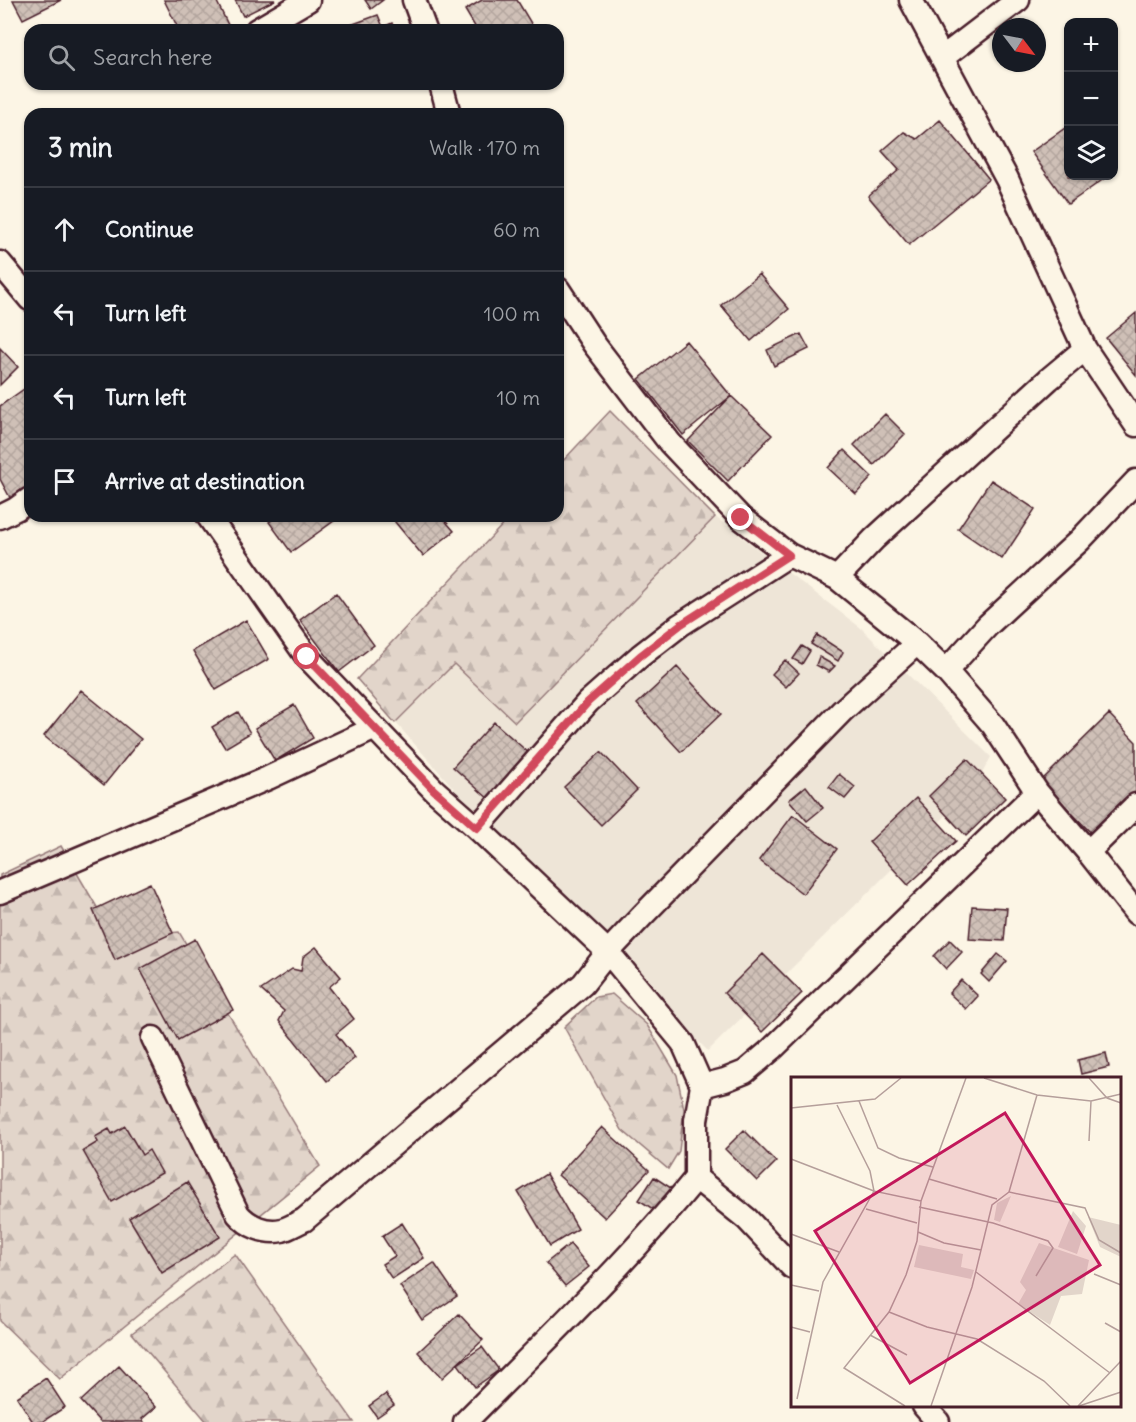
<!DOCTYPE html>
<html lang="en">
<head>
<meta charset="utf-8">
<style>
  body { margin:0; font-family:Delius,sans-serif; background:#242831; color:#f1f3f6 }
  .controls { position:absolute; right:18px; top:18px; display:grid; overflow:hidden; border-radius:12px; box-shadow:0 2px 4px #0004 }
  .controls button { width:54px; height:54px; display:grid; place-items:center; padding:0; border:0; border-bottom:2px solid #363941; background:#171b24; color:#f1f3f6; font:30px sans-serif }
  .compass { position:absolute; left:992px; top:18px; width:54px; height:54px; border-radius:50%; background:#171b24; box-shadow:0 2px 4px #0004; rotate:122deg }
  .stop { position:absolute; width:18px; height:18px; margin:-14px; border:4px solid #d1495b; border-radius:50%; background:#fff }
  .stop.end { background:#d1495b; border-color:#fff; box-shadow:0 2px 6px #0008 }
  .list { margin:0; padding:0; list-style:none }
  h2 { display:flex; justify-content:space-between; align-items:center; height:78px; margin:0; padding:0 24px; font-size:26px }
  h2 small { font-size:20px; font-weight:400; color:#9ea1a6 }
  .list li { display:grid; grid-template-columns:39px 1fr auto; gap:18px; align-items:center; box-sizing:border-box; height:84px; padding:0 24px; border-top:2px solid #363941 }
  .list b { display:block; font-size:22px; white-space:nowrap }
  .list em { font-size:20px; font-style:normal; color:#9ea1a6 }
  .icon { flex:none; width:33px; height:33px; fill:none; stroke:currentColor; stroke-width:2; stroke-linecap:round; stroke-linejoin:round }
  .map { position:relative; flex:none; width:1136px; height:1422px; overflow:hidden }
  .search { position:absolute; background:#171b24; box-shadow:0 2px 4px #0004; left:24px; top:24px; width:540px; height:66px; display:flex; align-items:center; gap:15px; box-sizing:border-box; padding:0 21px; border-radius:18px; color:#9ea1a6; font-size:22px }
  .panel { position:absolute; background:#171b24; box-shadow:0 2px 4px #0004; left:24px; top:108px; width:540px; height:414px; border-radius:18px }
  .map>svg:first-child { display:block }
  .built { fill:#eee5d7 }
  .forest { fill:url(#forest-firs); stroke:#967a7a; stroke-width:1.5 }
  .building { fill:url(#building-cross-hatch); stroke:#4a1f2b; stroke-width:1.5 }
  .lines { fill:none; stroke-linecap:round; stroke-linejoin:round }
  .street-casing { stroke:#4a1f2b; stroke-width:27 }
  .street { stroke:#fcf5e5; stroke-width:22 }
  .route { stroke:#d1495b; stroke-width:8 }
  .inset-road { fill:none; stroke:#b59f9b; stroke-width:1.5 }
  .view { fill:#c2185b; fill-opacity:0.15; stroke:#c2185b; stroke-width:3 }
  .inset-edge { fill:none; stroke:#4a1f2b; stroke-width:3 }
</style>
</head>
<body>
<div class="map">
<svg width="1136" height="1422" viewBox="0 0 1136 1422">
  <defs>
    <pattern id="forest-firs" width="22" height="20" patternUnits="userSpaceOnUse" patternTransform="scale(1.5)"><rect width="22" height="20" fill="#e2d5ca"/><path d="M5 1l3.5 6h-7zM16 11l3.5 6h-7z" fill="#c3b6ae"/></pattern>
    <pattern id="building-cross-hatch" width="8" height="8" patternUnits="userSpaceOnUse" patternTransform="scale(1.5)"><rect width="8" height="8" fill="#cfc0b7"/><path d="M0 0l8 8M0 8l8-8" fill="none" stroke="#b3a59e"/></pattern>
  </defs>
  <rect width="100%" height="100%" fill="#fcf5e5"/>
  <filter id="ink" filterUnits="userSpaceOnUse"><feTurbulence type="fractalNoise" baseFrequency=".0167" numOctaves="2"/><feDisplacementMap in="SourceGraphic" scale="12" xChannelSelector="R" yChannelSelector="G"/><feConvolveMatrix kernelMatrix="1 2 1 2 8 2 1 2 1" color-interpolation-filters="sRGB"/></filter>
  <g filter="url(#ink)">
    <path class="built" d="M610 411 714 516 861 628 991 757 974 788 708 1051 535 880 357 679 511 516H558V466Z"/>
    <path class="forest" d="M610 411 715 517 515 722 454 664 395 723 357 679 511 516H558V466Z
      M61 846 115 938 179 932 320 1166 60 1379 0 1321V875Z
      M612 994 647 1025 677 1075 684 1109 679 1151 668 1169 622 1130 564 1027 596 997Z
      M235 1254 354 1422H207L132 1333Z"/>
    <path class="building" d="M13 0H61L23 19Z
      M164 0H216L229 27 223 30H179Z
      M235 0H275L243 16Z
      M365 0H383L371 9Z
      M482 0H517L535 30H477L465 10Z
      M378 15 383 27 392 23 395 30H342V28Z
      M940 120 989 179 909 245 868 196 899 170 882 151 904 132 917 139Z
      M1068 126V176H1108L1068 204 1031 152Z
      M759 274 789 309 751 341 721 305Z
      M1136 313V375L1106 338Z
      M801 334 809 349 774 366 767 350Z
      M686 341 731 396 683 435 639 379Z
      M0 348 18 367 0 385Z
      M24 389 30 397V484L16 509 0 479V406Z
      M731 396 772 435 728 481 688 441Z
      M885 414 905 434 874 465 854 445Z
      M844 450 872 477 856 494 828 468Z
      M991 480 1035 509 1002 559 958 529Z
      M277 516H337L338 518 291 552 269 522Z
      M402 516H441L454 531 423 556 395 522Z
      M336 593 374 645 339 672 300 620Z
      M246 620 269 659 216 690 193 651Z
      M817 635 843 652 838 661 811 644Z
      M802 646 810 651 802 664 793 659Z
      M819 657 835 666 829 672 816 665Z
      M785 660 799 673 786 687 772 674Z
      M677 667 721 714 681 752 637 704Z
      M81 690 141 739 104 785 44 736Z
      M294 705 313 738 275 761 255 728Z
      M238 712 250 733 225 748 212 727Z
      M1109 714 1136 742V796L1094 836 1041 781Z
      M494 722 531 755 491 801 453 767Z
      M601 752 637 790 601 825 564 787Z
      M967 759 1005 798 966 836 929 796Z
      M839 774 855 787 845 799 829 787Z
      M806 786 823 808 807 821 789 800Z
      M916 798 956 841 908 885 869 842Z
      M793 815 837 849 803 894 759 860Z
      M150 883 173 933 115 960 93 910Z
      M972 906 1007 908 1004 941 969 939Z
      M195 939 233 1010 178 1040 140 969Z
      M950 940 962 952 946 969 934 956Z
      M316 947 341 977 329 987 354 1019 336 1034 355 1058 327 1081 279 1021 284 1011 261 990 292 969 301 971 303 957Z
      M763 954 802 993 762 1032 724 993Z
      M998 954 1007 961 989 982 981 974Z
      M961 980 978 996 966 1009 949 993Z
      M1106 1053 1109 1067 1081 1074 1078 1060Z
      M125 1126 142 1155 149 1150 162 1173 112 1202 83 1151 98 1142 95 1137 109 1129 112 1134Z
      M602 1127 649 1170 605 1218 558 1175Z
      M744 1130 776 1162 757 1181 725 1149Z
      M546 1174 578 1229 550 1246 518 1192Z
      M654 1177 671 1188 656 1211 639 1200Z
      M187 1182 220 1237 162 1273 129 1218Z
      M402 1223 424 1258 392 1279 382 1264 395 1256 382 1236Z
      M570 1244 589 1267 565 1286 546 1263Z
      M434 1263 457 1296 422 1320 400 1286Z
      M459 1314 483 1340 442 1378 418 1352Z
      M482 1347 499 1370 475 1387 458 1364Z
      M119 1366 156 1407 142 1419 144 1422H100L81 1401Z
      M46 1378 65 1407 42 1422H33L17 1397Z
      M386 1394 394 1405 377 1417 369 1406Z"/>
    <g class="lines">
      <g class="street-casing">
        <path id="street" d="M414 0 425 30
          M911 0 1007 179 1085 349 1136 425
          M257 30 308 0
          M942 58 1018 0
          M441 84 449 114
          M0 263 30 299
          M558 289 594 344 670 443 741 518 789 555 837 578 917 643 946 671 993 725 1037 792 1088 852 1136 913
          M208 516 307 657 434 790 477 828 608 952 683 1043 702 1086 696 1120V1178
          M0 517 16 509 30 499
          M837 578 874 539 1049 379 1085 349
          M946 671 988 625 1080 540 1136 481
          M477 828 588 702 640 656 680 625 789 555
          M1088 852 1136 805
          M0 892 268 778 375 728
          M153 1038 238 1214C248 1226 266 1234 282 1230 289 1228 297 1223 304 1220L583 984 608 952 642 916 842 711 917 643
          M702 1086 725 1080 745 1072 772 1049 1037 792
          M924 1406 938 1422
          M465 1422C544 1342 625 1265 696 1178L747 1219 792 1267"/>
      </g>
      <use href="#street" class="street"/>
    </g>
  </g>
  <g class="lines" filter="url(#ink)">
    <path class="route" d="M307 657 434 790 477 828 588 702 640 656 680 625 789 555 741 518"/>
  </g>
  <g transform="translate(791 1077)">
    <rect width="330" height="330" fill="#fcf5e5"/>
    <path d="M220 119 209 145 203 143 206 126ZM282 134 295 149 286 177 267 170ZM297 140 330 148V180L309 170ZM248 166 298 183 291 217 270 219 259 248 227 227 235 213 229 205ZM128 168 172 177 170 190 183 193 180 202 123 190Z" fill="#e2d5ca"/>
    <path class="inset-road" d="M193 1 246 18 300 24 330 17M298 1 316 21 330 26M246 18 218 115 294 131 308 163 330 176M68 24 87 71 108 81 142 90M0 31 84 22 110 1M298 64 300 24M0 82 83 114 79 94 46 28M138 102 206 122M128 130 202 146 257 164 262 171 245 199M75 132 126 146M127 155 153 166 190 173M0 157 48 175M185 195 319 296M303 197 330 208M0 208 28 214M98 235 136 250 186 262 253 304 279 329M314 246 330 255M0 250 19 255M79 258 116 278M6 322 32 205 83 114 130 124M114 329 53 291 98 235 115 198 126 164 130 124 175 1M140 329 181 210 201 128 218 115M287 329 330 284M288 329 330 315"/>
    <path class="view" d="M214 36 309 188 119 306 24 154Z"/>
    <rect width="330" height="330" class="inset-edge"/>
  </g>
</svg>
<div class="controls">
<button>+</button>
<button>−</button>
<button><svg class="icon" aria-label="layers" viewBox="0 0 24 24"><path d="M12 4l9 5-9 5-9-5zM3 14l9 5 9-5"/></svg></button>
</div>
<svg class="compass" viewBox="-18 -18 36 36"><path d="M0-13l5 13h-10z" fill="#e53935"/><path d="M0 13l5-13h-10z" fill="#9ea1a6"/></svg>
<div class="stop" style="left:307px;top:657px"></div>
<div class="stop end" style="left:741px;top:518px"></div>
<div class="search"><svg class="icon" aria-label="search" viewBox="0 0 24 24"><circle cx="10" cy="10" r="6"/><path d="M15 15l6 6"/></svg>Search here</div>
<section class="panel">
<h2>3 min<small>Walk · 170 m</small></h2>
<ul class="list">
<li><svg class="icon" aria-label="ahead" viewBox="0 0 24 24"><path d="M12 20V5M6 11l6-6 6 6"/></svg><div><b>Continue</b></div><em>60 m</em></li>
<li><svg class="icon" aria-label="left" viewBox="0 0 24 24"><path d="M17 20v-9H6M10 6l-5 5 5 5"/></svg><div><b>Turn left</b></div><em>100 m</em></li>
<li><svg class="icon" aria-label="left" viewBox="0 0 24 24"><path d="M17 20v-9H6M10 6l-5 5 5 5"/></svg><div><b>Turn left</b></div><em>10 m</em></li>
<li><svg class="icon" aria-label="arrive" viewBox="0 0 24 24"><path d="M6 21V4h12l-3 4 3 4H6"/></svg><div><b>Arrive at destination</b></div></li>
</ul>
</section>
</div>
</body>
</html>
